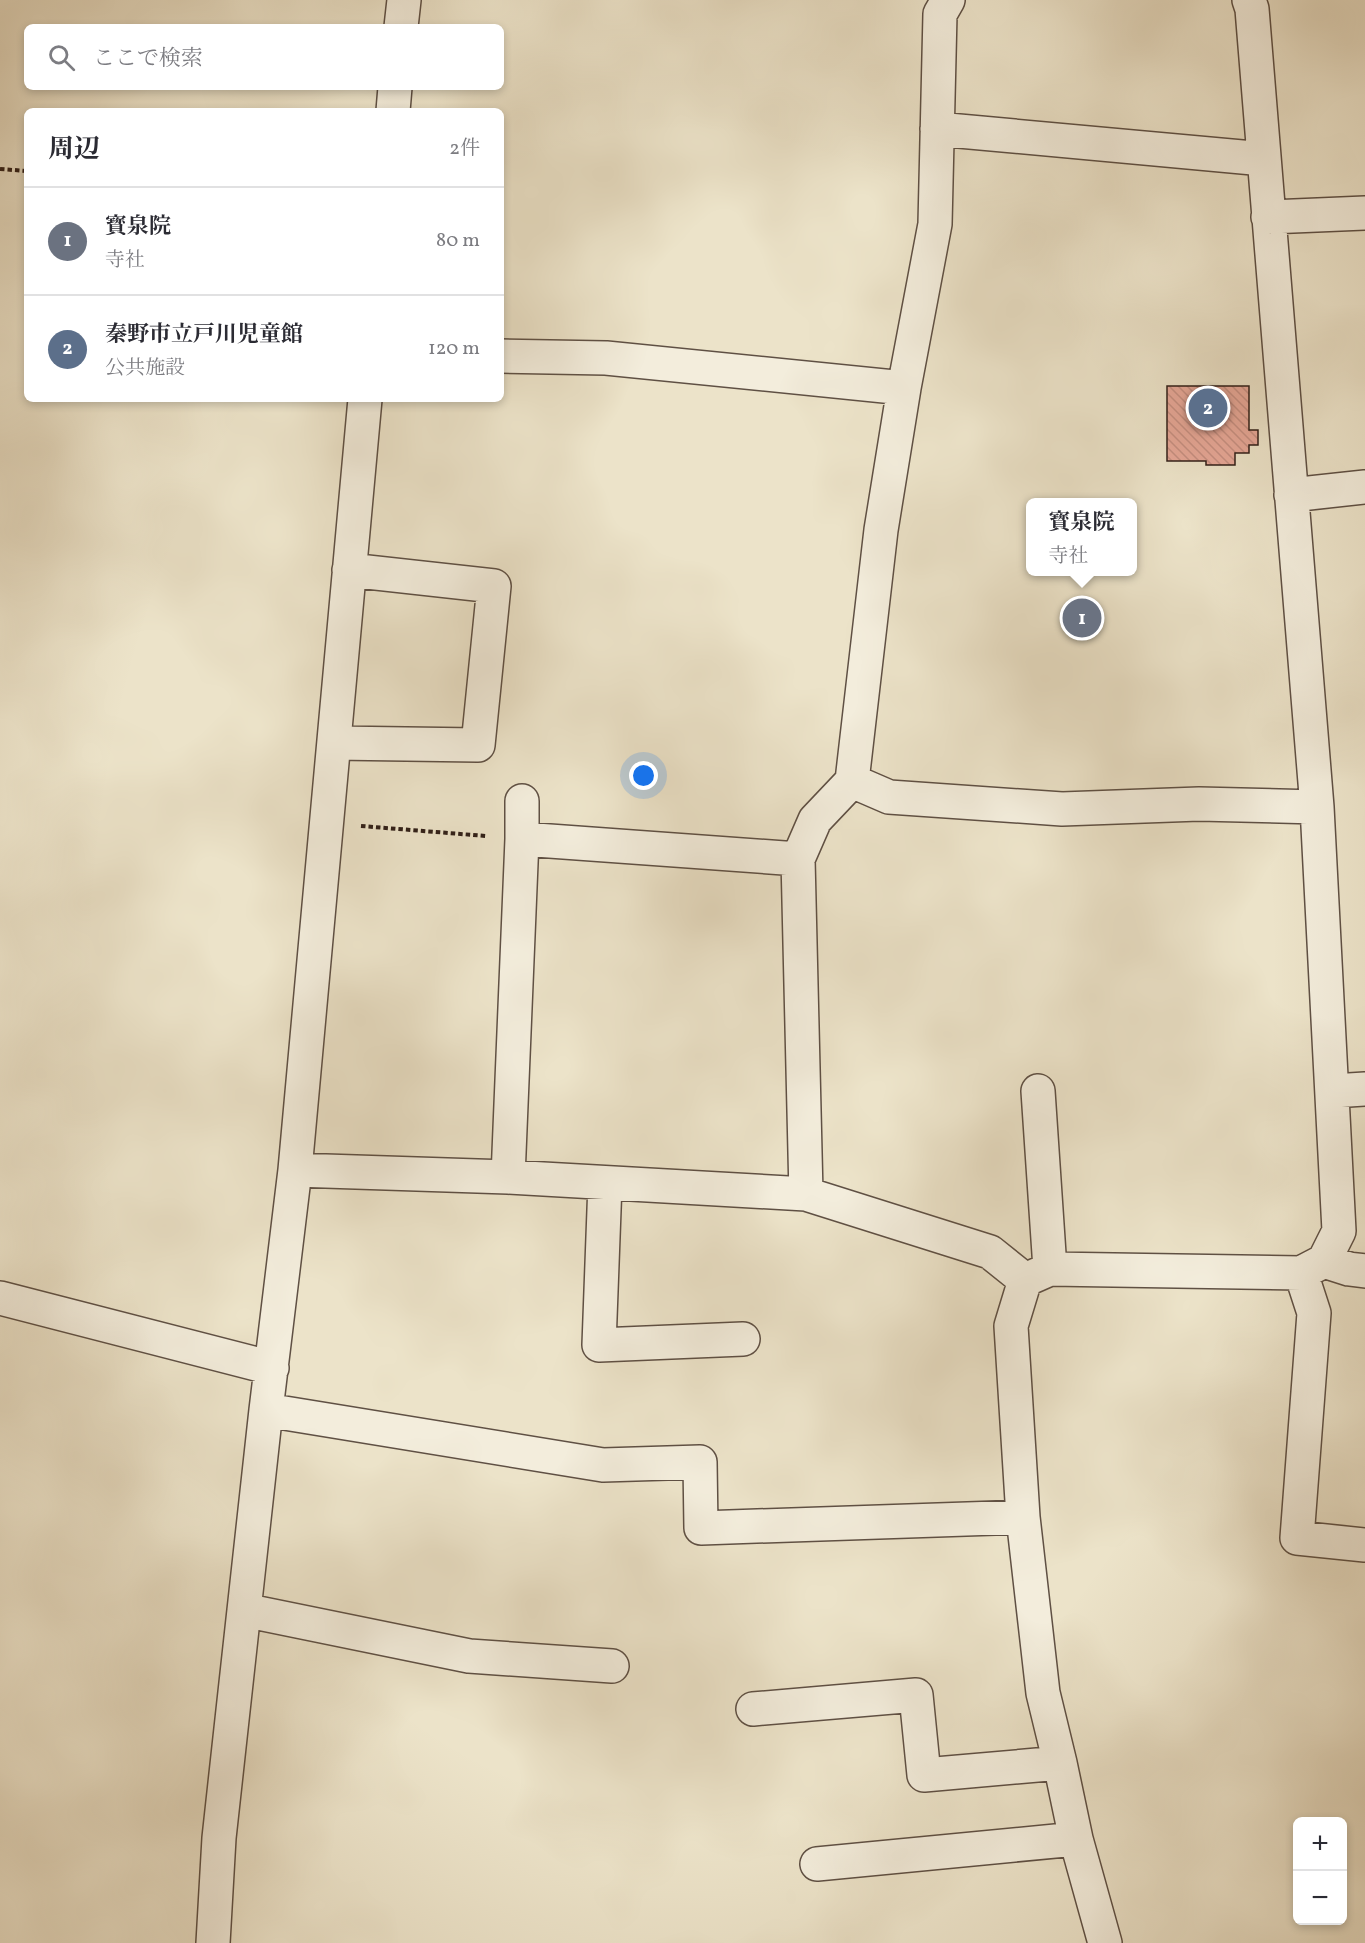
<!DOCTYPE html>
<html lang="ja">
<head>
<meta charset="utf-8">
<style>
  body { margin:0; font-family:Vollkorn,"Noto Serif JP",serif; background:#f2f2f3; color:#2b2b33 }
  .controls { position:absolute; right:18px; bottom:18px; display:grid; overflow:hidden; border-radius:9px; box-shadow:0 3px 9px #0003 }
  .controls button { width:54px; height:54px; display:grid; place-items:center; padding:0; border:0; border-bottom:2px solid #e1e1e2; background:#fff; color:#2b2b33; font:30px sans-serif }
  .you { position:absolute; left:644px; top:776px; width:21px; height:21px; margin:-15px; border:4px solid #fff; border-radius:50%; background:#1a73e8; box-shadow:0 0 0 9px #1a73e833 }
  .badge { display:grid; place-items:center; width:39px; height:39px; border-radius:50%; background:#db2777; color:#fff; font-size:20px; font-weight:700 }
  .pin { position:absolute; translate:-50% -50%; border:3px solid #fff; box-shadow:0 2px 6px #0006 }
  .popup { position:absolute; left:1026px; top:498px; width:111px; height:78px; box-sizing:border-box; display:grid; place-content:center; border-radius:9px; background:#fff; filter:drop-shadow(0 2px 4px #0005); font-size:20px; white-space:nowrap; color:#7c7c81 }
  .popup b { font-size:22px; color:#2b2b33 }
  .popup::after { content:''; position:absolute; left:50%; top:100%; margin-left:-12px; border:12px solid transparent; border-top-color:#fff }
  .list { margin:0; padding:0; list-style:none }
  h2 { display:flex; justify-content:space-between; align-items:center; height:78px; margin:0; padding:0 24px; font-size:26px }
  h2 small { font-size:20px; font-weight:400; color:#7c7c81 }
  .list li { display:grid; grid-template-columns:39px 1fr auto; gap:18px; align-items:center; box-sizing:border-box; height:108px; padding:0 24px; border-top:2px solid #e1e1e2 }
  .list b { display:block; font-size:22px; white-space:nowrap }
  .list p { margin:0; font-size:20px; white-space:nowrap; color:#7c7c81 }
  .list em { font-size:20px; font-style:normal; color:#7c7c81 }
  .icon { flex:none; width:33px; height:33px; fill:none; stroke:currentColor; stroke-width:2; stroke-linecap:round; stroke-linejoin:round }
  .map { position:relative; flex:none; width:1365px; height:1943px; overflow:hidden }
  .search { position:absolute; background:#fff; box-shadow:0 3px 9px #0003; left:24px; top:24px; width:480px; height:66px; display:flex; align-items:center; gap:15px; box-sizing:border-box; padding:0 21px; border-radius:9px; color:#7c7c81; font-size:22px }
  .panel { position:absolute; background:#fff; box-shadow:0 3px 9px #0003; left:24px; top:108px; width:480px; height:294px; border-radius:9px }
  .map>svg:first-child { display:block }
  .building { fill:url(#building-back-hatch); stroke:#301f18; stroke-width:1.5 }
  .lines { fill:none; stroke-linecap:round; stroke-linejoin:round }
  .minor-casing { stroke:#5f5044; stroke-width:36 }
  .path { stroke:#301f18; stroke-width:4; stroke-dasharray:4.5 3; stroke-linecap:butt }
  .minor { stroke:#f3eddc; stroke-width:33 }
</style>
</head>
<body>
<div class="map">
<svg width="1365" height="1943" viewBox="0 0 1365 1943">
  <defs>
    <pattern id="building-back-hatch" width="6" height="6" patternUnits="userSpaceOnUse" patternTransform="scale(1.5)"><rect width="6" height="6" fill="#e6a797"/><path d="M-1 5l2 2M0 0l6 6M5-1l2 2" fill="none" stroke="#c68f81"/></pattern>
  </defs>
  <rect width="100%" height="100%" fill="#ece3c9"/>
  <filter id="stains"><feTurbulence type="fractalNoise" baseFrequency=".00333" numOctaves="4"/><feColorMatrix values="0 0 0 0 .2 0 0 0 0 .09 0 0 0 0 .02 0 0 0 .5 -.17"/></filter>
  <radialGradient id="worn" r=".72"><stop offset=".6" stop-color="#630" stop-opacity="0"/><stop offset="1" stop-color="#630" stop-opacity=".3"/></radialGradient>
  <path class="building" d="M1167 386H1249V430H1258V445H1249V453H1235V465H1206V461H1167Z"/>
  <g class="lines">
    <g class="minor-casing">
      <path id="minor" d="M401 27 404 0
        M393 111 395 87
        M937 129 1264 159
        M1268 217 1365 213
        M501 356 606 358 904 388
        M1291 495 1365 487
        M334 743 478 745 494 586 349 570
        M852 781 889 797 1062 809 1199 804 1317 807
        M522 839V801
        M1038 1091 1050 1269
        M1333 1091 1365 1089
        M295 1170 508 1177 806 1194 990 1252 1025 1280
        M508 1177 522 839 798 859
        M605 1183 599 1345 743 1339
        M806 1194 798 859 815 820 852 781 881 530 904 388 935 224 940 14 948 0
        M1324 1261 1349 1269 1365 1271
        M1301 1273 1314 1313 1297 1538 1365 1545
        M0 1298 272 1368
        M266 1410 603 1465 700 1462 701 1528 1023 1517
        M244 1610 469 1656 612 1666
        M753 1709 916 1695 924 1775 1060 1763
        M817 1864 1076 1839
        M213 1943 219 1838 266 1410 295 1170 365 399
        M1105 1943 1076 1839 1060 1763 1043 1693 1023 1517 1011 1326 1025 1280 1050 1269 1301 1273 1324 1261 1339 1231 1317 807 1252 9 1249 0"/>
    </g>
    <path class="path" d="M0 169 27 171
      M361 826 486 836"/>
    <use href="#minor" class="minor"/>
  </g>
  <rect width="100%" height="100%" filter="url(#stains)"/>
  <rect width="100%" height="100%" fill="url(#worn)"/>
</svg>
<div class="controls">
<button>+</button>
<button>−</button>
</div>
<div class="you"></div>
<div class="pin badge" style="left:1082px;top:618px;background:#6b7280">1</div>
<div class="popup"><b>寳泉院</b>寺社</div>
<div class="pin badge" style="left:1208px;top:408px;background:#5c6f8a">2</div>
<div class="search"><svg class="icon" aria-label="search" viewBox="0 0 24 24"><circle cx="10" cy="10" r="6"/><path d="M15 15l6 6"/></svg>ここで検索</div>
<section class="panel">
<h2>周辺<small>2件</small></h2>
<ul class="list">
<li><span class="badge" style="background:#6b7280">1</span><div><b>寳泉院</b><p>寺社</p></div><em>80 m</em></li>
<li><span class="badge" style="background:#5c6f8a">2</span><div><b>秦野市立戸川児童館</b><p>公共施設</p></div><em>120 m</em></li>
</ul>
</section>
</div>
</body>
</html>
